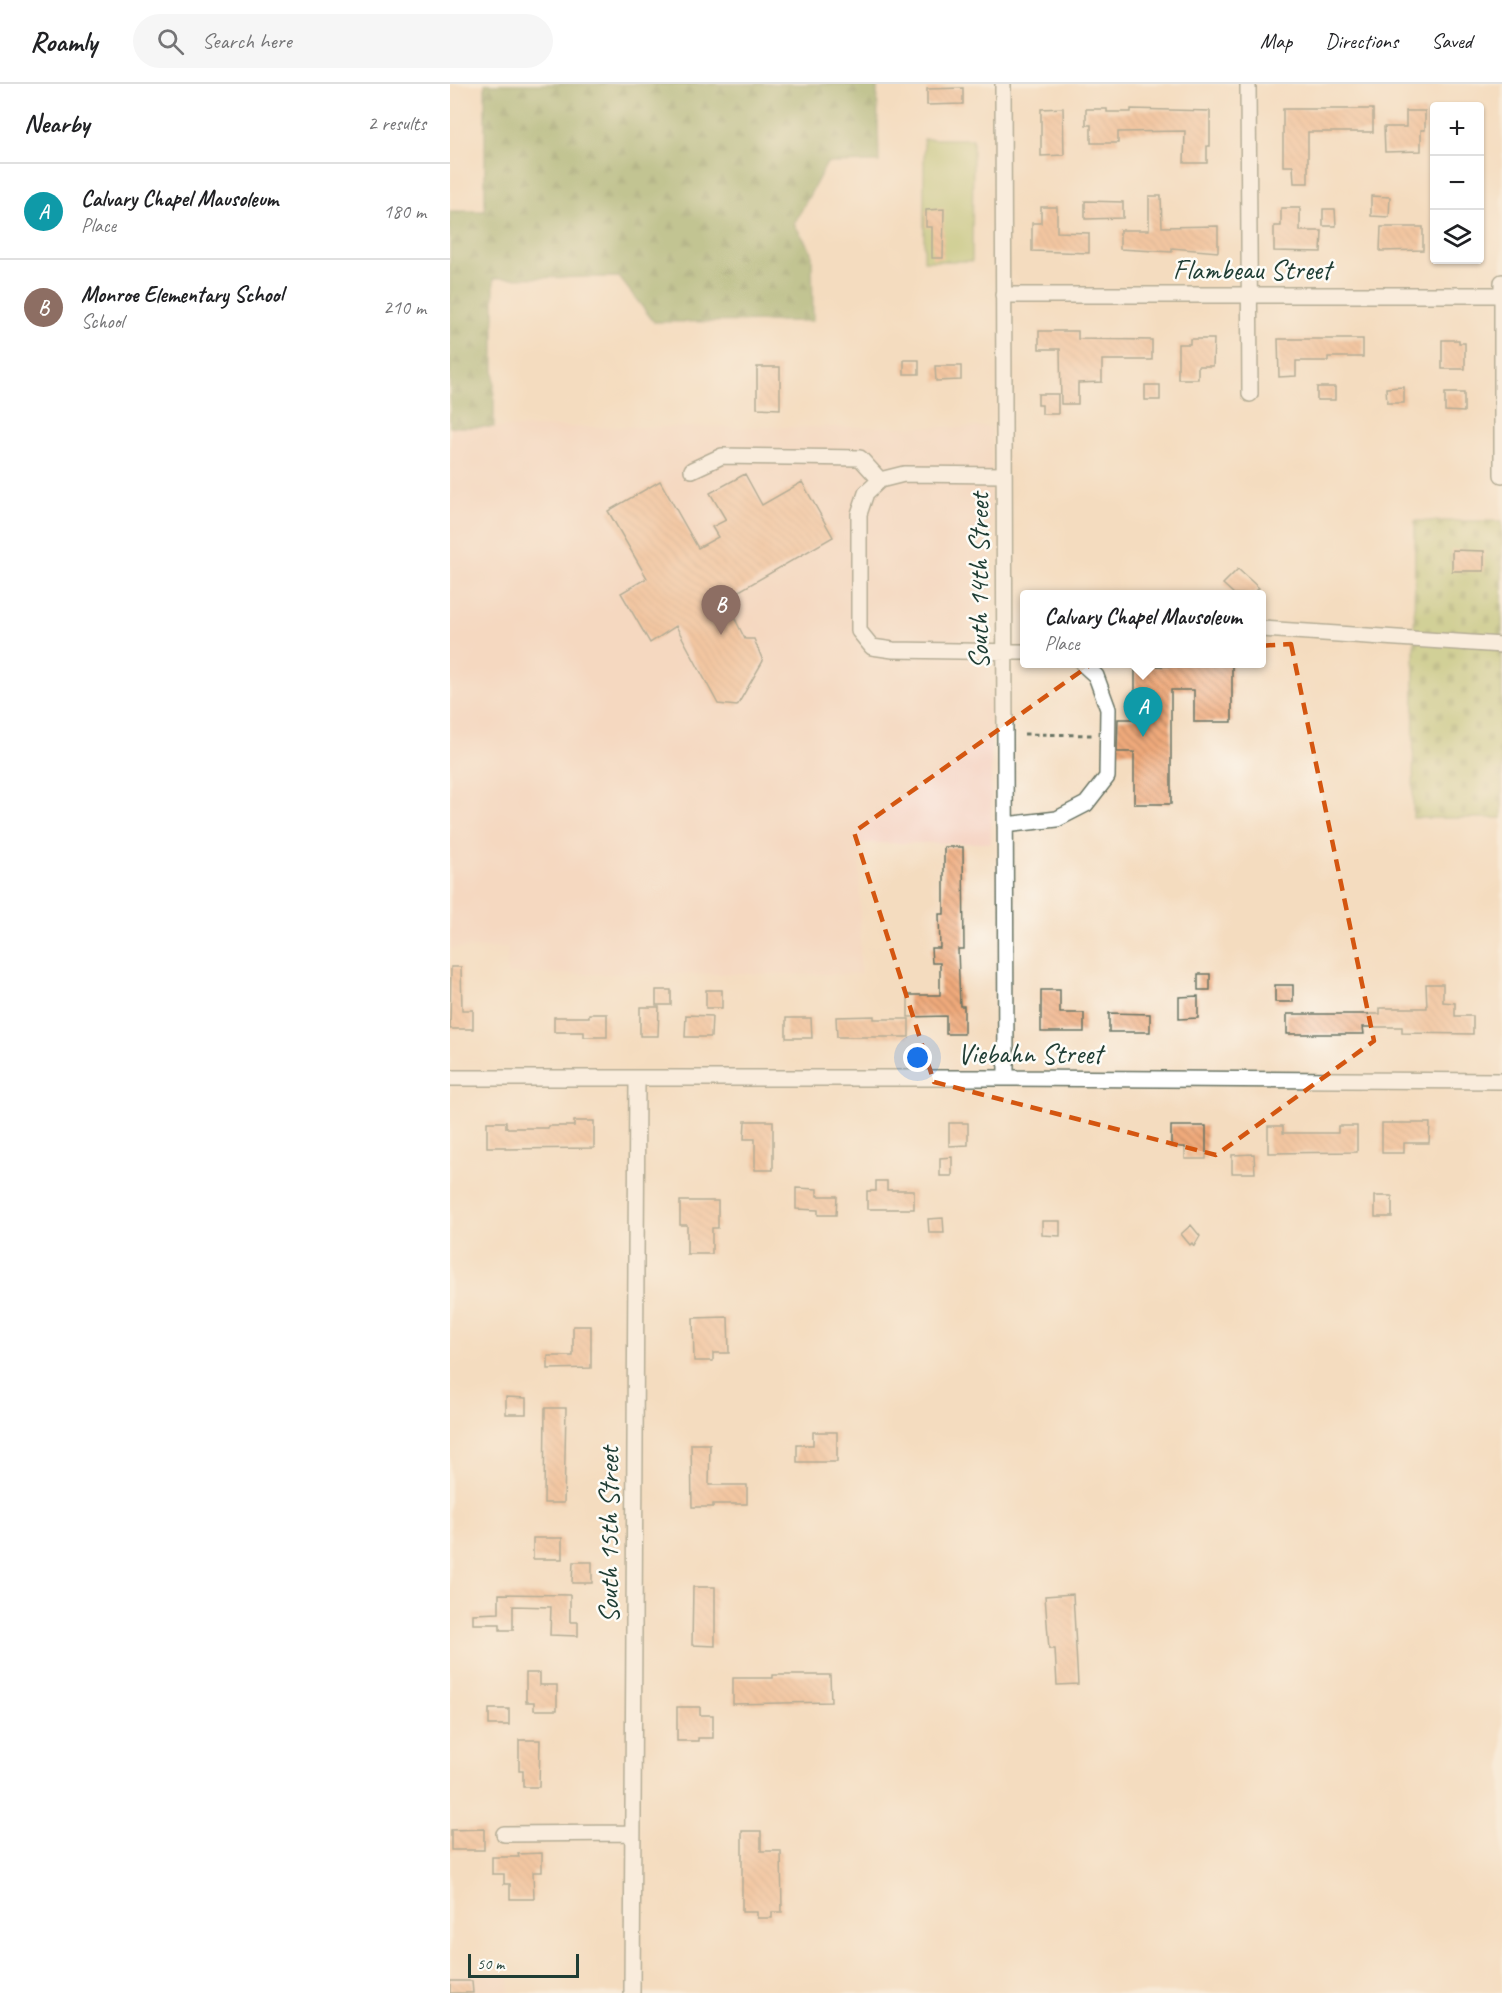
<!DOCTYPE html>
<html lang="en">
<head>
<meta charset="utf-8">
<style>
  body { margin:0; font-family:Caveat,sans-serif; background:#f6f6f6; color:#202124 }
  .controls { position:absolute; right:18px; top:18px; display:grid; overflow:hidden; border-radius:6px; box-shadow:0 2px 4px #0004 }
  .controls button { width:54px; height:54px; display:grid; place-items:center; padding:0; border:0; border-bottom:2px solid #e0e0e0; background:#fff; color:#202124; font:30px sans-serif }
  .scale { position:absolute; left:18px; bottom:15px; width:111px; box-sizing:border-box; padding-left:6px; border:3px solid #1f3d34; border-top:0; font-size:16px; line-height:21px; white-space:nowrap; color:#1f3d34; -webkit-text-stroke:4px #fdfcf7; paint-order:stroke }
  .you { position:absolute; left:468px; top:974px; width:21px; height:21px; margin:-15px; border:4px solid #fff; border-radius:50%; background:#1a73e8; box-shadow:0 0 0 9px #1a73e833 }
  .badge { display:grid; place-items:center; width:39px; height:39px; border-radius:50%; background:#0b8043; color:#fff; font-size:20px; font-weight:700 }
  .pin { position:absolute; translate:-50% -50px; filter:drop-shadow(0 2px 3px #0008) }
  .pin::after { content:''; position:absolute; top:32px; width:21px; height:18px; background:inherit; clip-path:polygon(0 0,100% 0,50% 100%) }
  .popup { position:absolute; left:570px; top:506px; width:246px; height:78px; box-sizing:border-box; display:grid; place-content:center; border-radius:6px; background:#fff; filter:drop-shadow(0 2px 4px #0005); font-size:20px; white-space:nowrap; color:#757577 }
  .popup b { font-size:22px; color:#202124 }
  .popup::after { content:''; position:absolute; left:50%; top:100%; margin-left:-12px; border:12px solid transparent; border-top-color:#fff }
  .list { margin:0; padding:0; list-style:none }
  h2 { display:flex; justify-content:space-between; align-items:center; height:78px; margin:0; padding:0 24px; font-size:26px }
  h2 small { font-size:20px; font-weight:400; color:#757577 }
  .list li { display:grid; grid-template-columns:39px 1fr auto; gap:18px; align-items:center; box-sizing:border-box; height:96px; padding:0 24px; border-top:2px solid #e0e0e0 }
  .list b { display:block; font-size:22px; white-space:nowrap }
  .list p { margin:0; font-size:20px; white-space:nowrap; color:#757577 }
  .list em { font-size:20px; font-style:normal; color:#757577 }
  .icon { flex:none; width:33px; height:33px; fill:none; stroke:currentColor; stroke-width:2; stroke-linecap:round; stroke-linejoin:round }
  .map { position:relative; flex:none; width:1052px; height:1909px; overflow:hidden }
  header { display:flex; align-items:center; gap:36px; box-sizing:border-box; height:84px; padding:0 30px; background:#fff; border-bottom:2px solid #e0e0e0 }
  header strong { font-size:28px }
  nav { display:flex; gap:33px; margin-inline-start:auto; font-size:21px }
  .search { width:420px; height:54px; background:#f6f6f6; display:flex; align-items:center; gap:15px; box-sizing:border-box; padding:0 21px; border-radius:33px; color:#757577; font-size:22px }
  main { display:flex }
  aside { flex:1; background:#fff }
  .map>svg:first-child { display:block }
  .built { fill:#f5d3c2 }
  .green { fill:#a7c066; stroke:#637e4d; stroke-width:1.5 }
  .forest { fill:url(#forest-firs); stroke:#527248; stroke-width:1.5 }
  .cemetery { fill:url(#cemetery-stones); stroke:#637e4d; stroke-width:1.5 }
  .building { fill:url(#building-back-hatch) }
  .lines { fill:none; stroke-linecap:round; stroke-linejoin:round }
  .minor-casing { stroke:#6a7565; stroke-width:18 }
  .path { stroke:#6a7565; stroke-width:3; stroke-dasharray:4.5 4.5; stroke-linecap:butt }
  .minor { stroke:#fff; stroke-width:15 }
  .marked { fill:none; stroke:#d45610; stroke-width:4.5; stroke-dasharray:12 8; stroke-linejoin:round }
  .labels { text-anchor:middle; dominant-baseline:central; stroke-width:5; stroke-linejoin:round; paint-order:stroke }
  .street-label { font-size:28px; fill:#1f3d34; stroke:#fdfcf7 }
</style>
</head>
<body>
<header>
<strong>Roamly</strong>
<div class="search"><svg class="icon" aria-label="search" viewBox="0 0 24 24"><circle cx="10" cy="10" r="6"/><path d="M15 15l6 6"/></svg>Search here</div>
<nav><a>Map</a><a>Directions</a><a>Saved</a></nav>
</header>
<main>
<aside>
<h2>Nearby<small>2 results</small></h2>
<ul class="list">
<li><span class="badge" style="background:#0f9aa8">A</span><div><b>Calvary Chapel Mausoleum</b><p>Place</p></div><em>180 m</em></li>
<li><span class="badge" style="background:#8d6e63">B</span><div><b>Monroe Elementary School</b><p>School</p></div><em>210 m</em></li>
</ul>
</aside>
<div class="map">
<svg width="1052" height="1909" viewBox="0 0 1052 1909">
  <defs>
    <pattern id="forest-firs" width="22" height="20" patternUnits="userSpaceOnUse" patternTransform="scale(1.5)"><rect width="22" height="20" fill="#85a65b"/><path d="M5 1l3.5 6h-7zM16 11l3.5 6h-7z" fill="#6c884c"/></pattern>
    <pattern id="cemetery-stones" width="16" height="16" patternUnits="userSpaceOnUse" patternTransform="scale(1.5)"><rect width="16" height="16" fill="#a7c066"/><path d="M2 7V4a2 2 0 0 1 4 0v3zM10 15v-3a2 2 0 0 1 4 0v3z" fill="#879d55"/></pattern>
    <pattern id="building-back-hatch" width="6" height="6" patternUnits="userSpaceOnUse" patternTransform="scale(1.5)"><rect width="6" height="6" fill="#f0aa7b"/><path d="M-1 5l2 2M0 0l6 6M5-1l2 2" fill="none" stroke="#c28c66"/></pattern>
  </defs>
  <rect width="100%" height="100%" fill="#fdfcf7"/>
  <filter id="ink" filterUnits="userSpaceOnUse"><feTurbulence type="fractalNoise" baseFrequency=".0167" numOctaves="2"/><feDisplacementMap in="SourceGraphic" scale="12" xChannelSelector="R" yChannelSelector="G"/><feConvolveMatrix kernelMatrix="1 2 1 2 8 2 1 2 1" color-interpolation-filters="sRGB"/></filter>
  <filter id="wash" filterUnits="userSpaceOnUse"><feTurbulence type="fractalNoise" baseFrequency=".008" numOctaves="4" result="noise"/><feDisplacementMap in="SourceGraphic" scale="24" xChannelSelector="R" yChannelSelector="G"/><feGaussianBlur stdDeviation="1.35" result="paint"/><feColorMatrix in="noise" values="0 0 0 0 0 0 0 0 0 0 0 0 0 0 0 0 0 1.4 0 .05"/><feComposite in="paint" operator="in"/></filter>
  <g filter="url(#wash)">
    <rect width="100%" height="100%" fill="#f4dcbf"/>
    <path class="built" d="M0 343H541V759H410V890H57V864H0Z
      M0 1891H59V1909H0Z"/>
    <path class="green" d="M474 55H523L522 177H474Z"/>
    <path class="forest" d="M35 0H427L429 78 377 79 344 140 362 168 363 237 204 238 169 193 44 194V343H0V127H35Z"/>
    <path class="cemetery" d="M965 437H1052V734H963Z"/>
    <g id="blocks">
      <path class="building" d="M513 4V20L477 21V5Z
        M613 24 614 71 591 72V25Z
        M636 25H657V28H681V25L760 27V62H757V79H734L735 47 668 48V59H641V41H636Z
        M833 25H923V48H858V99H844L843 82H833Z
        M956 27H975V46H971V67L935 68 934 43H956Z
        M699 112H711L712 143 768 142V168L722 164V168L670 165V146H699Z
        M921 112 940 113 939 133 921 132Z
        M635 117 673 118V134L635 135Z
        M591 123H607V148L639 149V169L582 167V139H591Z
        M831 124H850V147H872L871 168 824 167V142H831Z
        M494 125 493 174H482V143H476V126Z
        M873 125H885L886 142H873Z
        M931 143H973V166L930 167Z
        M589 247H628V255L702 256V276H652V298L628 299V320H611L610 265H589Z
        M740 255H764L763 282H748V295H728V260H740Z
        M828 255H913V273H878V277H846V292L829 293Z
        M992 256H1009V259H1015V285H992Z
        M454 276H469V290H454Z
        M485 282H511V296L486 297Z
        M307 283H330V325L307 324Z
        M695 301H710V316H695Z
        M867 303H885V316H867Z
        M954 303V319H937L936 304Z
        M995 309H1014V328L995 327Z
        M588 310H608V330H592V321H588Z
        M295 390 312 421 352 398 383 453 289 507 278 521 295 555H304L313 577 287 622 268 620 226 542 200 559 171 509 197 494 158 427 210 397 248 464 268 453 262 443 276 436 260 409Z
        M1002 466 1034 467V487H1002Z
        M788 485 809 504 803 510H784L773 500Z
        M719 579H782V638H744V606H721V720H684V668H667L668 635H685V582H719Z
        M494 763H513L514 865H508L510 922H514V950H496V932L458 933V911H490V879H482L481 864H490L489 830H494Z
        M1 883H11L12 926H23V945H0Z
        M748 890H760V906H748Z
        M976 900H993V918L1005 919V932H1023V950L952 949V943H913L914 950H837V930H930V924H977Z
        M825 901H843V918H825Z
        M206 906H221V921H206Z
        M256 906H272V924H256Z
        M591 906H610V929H634V948H591Z
        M748 912V934L729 935V913Z
        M190 923H209L208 952H190Z
        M659 929 700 930V948H659Z
        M139 930H157V953H134V948H104V933H139Z
        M236 931 262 932 261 953H235Z
        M424 932V935H459V953H387L386 933Z
        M336 934H361L362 954H336Z
        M124 1037H144V1064L55 1065V1063H37V1038H56V1044H98V1042H124Z
        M295 1037H323V1086H305V1055H294Z
        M499 1039H518V1061L499 1062Z
        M932 1039H980L979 1059H954V1069H932Z
        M721 1042H756V1075H735V1063H721Z
        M818 1042H833V1049H888V1042H907V1068L818 1069Z
        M804 1070 805 1089H782V1071Z
        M502 1073V1092H490V1074Z
        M426 1097H437V1106H464V1125H417V1107H426Z
        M346 1104 367 1105V1112H387L386 1131H368V1126L346 1125Z
        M925 1112H942V1133H925Z
        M230 1117H268V1144H262V1170H237V1141H230Z
        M493 1134 494 1149H479L478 1135Z
        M592 1137H610V1152L592 1151Z
        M741 1141 750 1152 744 1162 742 1159 740 1161 731 1150Z
        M278 1233 279 1269H263V1277H244L243 1234Z
        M123 1242H141V1284L98 1285V1272H123Z
        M56 1313 76 1314V1330H56Z
        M95 1324H116L114 1419H94Z
        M363 1348H387V1378H347V1361H363Z
        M241 1360H260L259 1401H297V1420H263V1423H242Z
        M83 1454H112V1475H83Z
        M123 1478H142V1499H122Z
        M243 1503H265V1562L242 1561Z
        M49 1510 120 1511V1538H128V1552L100 1551 101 1523 63 1522V1546H50V1540H23V1530L49 1529Z
        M623 1510 628 1600 607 1601 605 1565H599L595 1512Z
        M76 1589H90V1601H107V1626H84V1618H76Z
        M323 1591H380L381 1618 283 1620V1594H323Z
        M227 1623H250V1631H263V1654H248V1657H227Z
        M39 1625H59V1641H39Z
        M69 1656H90L89 1703H73V1687H69Z
        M34 1745V1766H1V1746Z
        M292 1747H311V1767H331L332 1828H322V1834H307V1828H292Z
        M92 1769V1788H83L84 1815H60V1800H54V1790H42V1773H69L68 1770Z
        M0 1897H22L23 1909H0Z"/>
    </g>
  </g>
  <g filter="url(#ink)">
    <use href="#blocks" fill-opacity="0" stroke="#6a7565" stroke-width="1.5"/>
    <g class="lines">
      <g class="minor-casing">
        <path id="minor" d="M553 0 556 994
          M798 0 800 310
          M1052 198V391
          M553 211H1052
          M242 386 272 372 410 374 430 396
          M554 391 454 390 430 396 416 409 409 430V547L422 563 443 566 574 568
          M812 545 1052 561
          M555 741 607 735 636 720 657 693 658 625 646 592 633 580
          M0 994H556L1052 997
          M54 1750 182 1749
          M182 1909 187 994"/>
      </g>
      <path class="path" d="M574 650 644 651"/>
      <use href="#minor" class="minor"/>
    </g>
  </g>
  <path d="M0 0H1052V1909H0ZM841 560 924 957 766 1071 484 998 404 748 654 571Z" fill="#f4dcbf" fill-opacity=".55" fill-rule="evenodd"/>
  <path class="marked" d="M841 560 924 957 766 1071 484 998 404 748 654 571Z"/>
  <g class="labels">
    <g class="street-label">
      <text x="802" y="185">Flambeau Street</text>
      <text transform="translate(528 497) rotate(-90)">South 14th Street</text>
      <text x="580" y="969">Viebahn Street</text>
      <text transform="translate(158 1451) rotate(-90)">South 15th Street</text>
    </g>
  </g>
</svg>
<div class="controls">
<button>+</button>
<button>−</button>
<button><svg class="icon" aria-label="layers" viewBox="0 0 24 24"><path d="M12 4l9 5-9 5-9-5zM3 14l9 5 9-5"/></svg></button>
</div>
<div class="scale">50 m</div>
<div class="you"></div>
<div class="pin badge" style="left:693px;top:653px;background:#0f9aa8">A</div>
<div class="popup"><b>Calvary Chapel Mausoleum</b>Place</div>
<div class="pin badge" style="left:271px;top:551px;background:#8d6e63">B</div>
</div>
</main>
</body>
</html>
